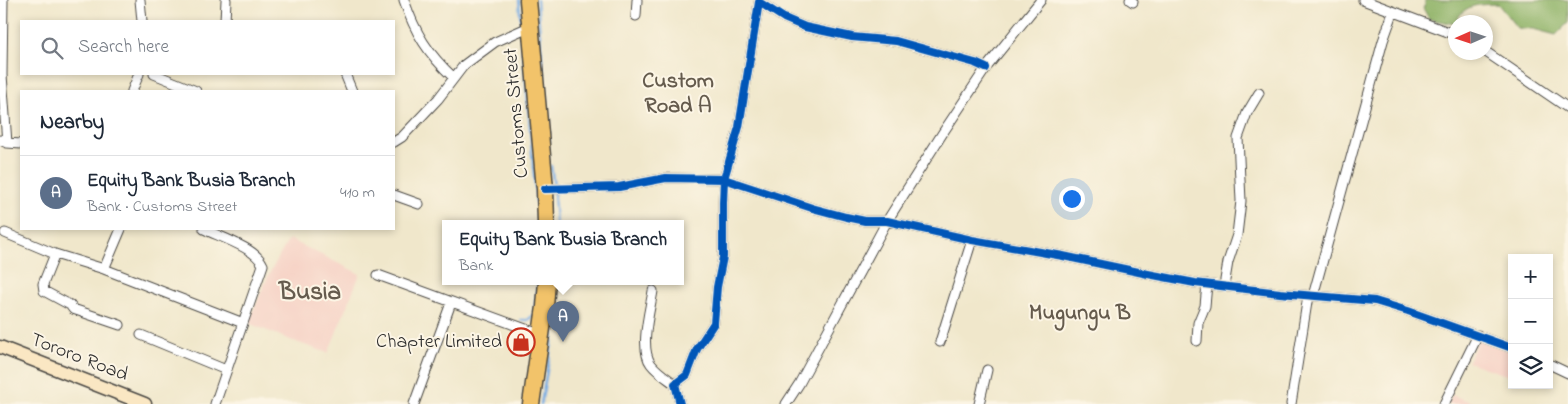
<!DOCTYPE html>
<html lang="en">
<head>
<meta charset="utf-8">
<style>
  body { margin:0; font-family:"Indie Flower",sans-serif; background:#f6f6f7; color:#1f2937 }
  .controls { position:absolute; right:15px; bottom:15px; display:grid; overflow:hidden; border-radius:0px; box-shadow:0 2px 8px #0003 }
  .controls button { width:45px; height:45px; display:grid; place-items:center; padding:0; border:0; border-bottom:1px solid #e0e1e3; background:#fff; color:#1f2937; font:25px sans-serif }
  .compass { position:absolute; left:1448px; top:15px; width:45px; height:45px; border-radius:50%; background:#fff; box-shadow:0 2px 8px #0003; rotate:267deg }
  .you { position:absolute; left:1071px; top:198px; width:18px; height:18px; margin:-12px; border:4px solid #fff; border-radius:50%; background:#1a73e8; box-shadow:0 0 0 8px #1a73e833 }
  .badge { display:grid; place-items:center; width:32px; height:32px; border-radius:50%; background:#c8321e; color:#fff; font-size:16px; font-weight:700 }
  .pin { position:absolute; translate:-50% -41px; filter:drop-shadow(0 1px 2px #0008) }
  .pin::after { content:''; position:absolute; top:26px; width:18px; height:15px; background:inherit; clip-path:polygon(0 0,100% 0,50% 100%) }
  .popup { position:absolute; left:442px; top:220px; width:242px; height:65px; box-sizing:border-box; display:grid; place-content:center; border-radius:0px; background:#fff; filter:drop-shadow(0 1px 4px #0005); font-size:16px; white-space:nowrap; color:#747a83 }
  .popup b { font-size:19px; color:#1f2937 }
  .popup::after { content:''; position:absolute; left:50%; top:100%; margin-left:-10px; border:10px solid transparent; border-top-color:#fff }
  .list { margin:0; padding:0; list-style:none }
  h2 { display:flex; justify-content:space-between; align-items:center; height:65px; margin:0; padding:0 20px; font-size:21px }
  h2 small { font-size:16px; font-weight:400; color:#747a83 }
  .list li { display:grid; grid-template-columns:32px 1fr auto; gap:15px; align-items:center; box-sizing:border-box; height:75px; padding:0 20px; border-top:1px solid #e0e1e3 }
  .list b { display:block; font-size:19px; white-space:nowrap }
  .list p { margin:0; font-size:16px; white-space:nowrap; color:#747a83 }
  .list em { font-size:16px; font-style:normal; color:#747a83 }
  .icon { flex:none; width:28px; height:28px; fill:none; stroke:currentColor; stroke-width:2; stroke-linecap:round; stroke-linejoin:round }
  .map { position:relative; flex:none; width:1568px; height:404px; overflow:hidden }
  .search { position:absolute; background:#fff; box-shadow:0 2px 8px #0003; left:20px; top:20px; width:375px; height:55px; display:flex; align-items:center; gap:12px; box-sizing:border-box; padding:0 18px; border-radius:0px; color:#747a83; font-size:19px }
  .panel { position:absolute; background:#fff; box-shadow:0 2px 8px #0003; left:20px; top:90px; width:375px; height:140px; border-radius:0px }
  .map>svg:first-child { display:block }
  .built { fill:#f6d1c5 }
  .forest { fill:#8eb266; stroke:#5c6e48 }
  .lines { fill:none; stroke-linecap:round; stroke-linejoin:round }
  .stream { stroke:#74abe3; stroke-width:2.5 }
  .street-casing { stroke:#494743; stroke-width:11 }
  .secondary-casing { stroke:#494743; stroke-width:15 }
  .highway-casing { stroke:#494743; stroke-width:19 }
  .street { stroke:#fff; stroke-width:9 }
  .secondary { stroke:#fae7c3; stroke-width:12 }
  .highway { stroke:#f2c36a; stroke-width:16 }
  .cycleway-casing { stroke:#fcf5e5; stroke-width:11 }
  .cycleway { stroke:#0057b8; stroke-width:8 }
  .labels { text-anchor:middle; dominant-baseline:central; stroke-width:4; stroke-linejoin:round; paint-order:stroke }
  .street-label { font-size:20px; fill:#2b2b2b; stroke:#fcf5e5 }
  .poi-label { font-size:20px; fill:#2b2b2b; stroke:#fcf5e5; text-anchor:end }
  .quarter-label { font-size:22px; font-weight:bold; fill:#655b4d; stroke:#fcf5e5 }
  .district-label { font-size:25px; font-weight:bold; fill:#655b4d; stroke:#fcf5e5 }
</style>
</head>
<body>
<div class="map">
<svg width="1568" height="404" viewBox="0 0 1568 404">
  <rect width="100%" height="100%" fill="#fcf5e5"/>
  <filter id="ink" filterUnits="userSpaceOnUse"><feTurbulence type="fractalNoise" baseFrequency=".02" numOctaves="2"/><feDisplacementMap in="SourceGraphic" scale="10" xChannelSelector="R" yChannelSelector="G"/><feConvolveMatrix kernelMatrix="1 2 1 2 8 2 1 2 1" color-interpolation-filters="sRGB"/></filter>
  <filter id="wash" filterUnits="userSpaceOnUse"><feTurbulence type="fractalNoise" baseFrequency=".0096" numOctaves="4" result="noise"/><feDisplacementMap in="SourceGraphic" scale="20" xChannelSelector="R" yChannelSelector="G"/><feGaussianBlur stdDeviation="1.12" result="paint"/><feColorMatrix in="noise" values="0 0 0 0 0 0 0 0 0 0 0 0 0 0 0 0 0 1.4 0 .05"/><feComposite in="paint" operator="in"/></filter>
  <g filter="url(#wash)">
    <rect width="100%" height="100%" fill="#f0e7cb"/>
    <path class="built" d="M289 239 360 274 328 353 293 341 248 323 269 274Z
      M1478 340 1512 352V377L1468 362Z
      M1452 395 1477 404H1448Z"/>
    <path class="forest" d="M1425 0H1568V23L1556 35 1533 29 1517 28 1498 4C1478 5 1464 3 1455 24L1429 19 1423 8 1425 5Z"/>
    <g class="lines">
      <path class="stream" d="M519 0 521 27
        M537 0 549 141
        M522 35 538 223
        M551 166 554 186
        M554 192 556 223
        M521 320H528L534 314 538 281
        M541 404 553 337 557 281"/>
    </g>
  </g>
  <g filter="url(#ink)">
    <g class="lines">
      <g class="street-casing">
        <path id="street" d="M3 0 2 75 7 143
          M140 0 142 21
          M404 0C415 33 428 54 454 78
          M1130 0 1133 2
          M1363 0 1456 35
          M636 16 637 0
          M225 21 226 0
          M1486 52 1568 108
          M154 74 196 91
          M345 74 352 91
          M132 91 139 74
          M0 140 7 143 21 144
          M394 142 402 137 438 99 464 65 495 42 531 26
          M545 189 619 187 666 178 724 179 812 208 846 217 865 221H887L972 240 1063 256 1148 274 1195 283 1280 293 1375 301 1408 311 1512 348
          M394 195 419 204
          M204 229C220 237 256 248 263 265L215 404
          M5 233 55 254 104 269 243 323
          M55 254 43 284 44 291 70 305 73 309 120 325
          M104 269 121 229
          M378 275 542 335
          M1224 286 1228 262 1237 235 1241 201 1238 138 1247 113 1259 93
          M653 291C650 310 639 348 651 364 657 372 667 378 675 384
          M1313 296 1383 41 1393 13
          M141 335 226 370
          M1197 341 1198 323 1205 306 1207 284
          M940 342 972 240
          M1549 364 1568 373
          M414 404 451 303
          M680 404 675 384 687 375 697 349 714 323 717 287 723 257V203L724 179 739 127 759 2 784 18 805 27 852 37 896 41 975 63 986 68
          M786 404 799 384 887 221 944 131 986 68 1041 0
          M979 404 987 370
          M1291 404 1308 296
          M1444 404 1478 335"/>
      </g>
      <g class="secondary-casing">
        <path id="secondary" d="M0 347 145 404"/>
      </g>
      <g class="highway-casing">
        <path id="highway" d="M528 0 545 189 546 223
          M531 404 545 307 547 281"/>
      </g>
      <use href="#street" class="street"/>
      <use href="#secondary" class="secondary"/>
      <use href="#highway" class="highway"/>
      <g class="cycleway-casing">
        <path id="cycleway" d="M545 189 619 187 666 178 724 179 812 208 846 217 865 221H887L972 240 1063 256 1148 274 1195 283 1280 293 1375 301 1408 311 1512 348
          M680 404 675 384 687 375 697 349 714 323 717 287 723 257V203L724 179 739 127 759 2 784 18 805 27 852 37 896 41 975 63 986 68"/>
      </g>
      <use href="#cycleway" class="cycleway"/>
    </g>
  </g>
  <defs>
    <g id="shop-ring" transform="scale(1.4375)"><circle r="9.5" fill="#fcf5e5" stroke="#c8321e" stroke-width="1.5"/><path d="M-5-2.5h2.3a2.7 3.5 0 0 1 5.4 0H5L5.5 6h-11ZM-1.5-2.5h3a1.5 2.3 0 0 0-3 0Z" fill="#c8321e"/></g>
  </defs>
  <g fill-rule="evenodd">
    <use href="#shop-ring" x="521" y="342"/>
  </g>
  <g class="labels">
    <g class="street-label">
      <text transform="translate(517 113) rotate(-95)">Customs Street</text>
      <text transform="translate(79 358) rotate(21)">Tororo Road</text>
    </g>
    <g class="poi-label">
      <text x="502" y="342">Chapter Limited</text>
    </g>
    <g class="quarter-label">
      <text x="678" y="82">Custom<tspan x="678" dy="25">Road A</tspan></text>
      <text x="1080" y="314">Mugungu B</text>
    </g>
    <g class="district-label">
      <text x="310" y="293">Busia</text>
    </g>
  </g>
</svg>
<div class="controls">
<button>+</button>
<button>−</button>
<button><svg class="icon" aria-label="layers" viewBox="0 0 24 24"><path d="M12 4l9 5-9 5-9-5zM3 14l9 5 9-5"/></svg></button>
</div>
<svg class="compass" viewBox="-18 -18 36 36"><path d="M0-13l5 13h-10z" fill="#e53935"/><path d="M0 13l5-13h-10z" fill="#747a83"/></svg>
<div class="you"></div>
<div class="pin badge" style="left:563px;top:342px;background:#5c6f8a">A</div>
<div class="popup"><b>Equity Bank Busia Branch</b>Bank</div>
<div class="search"><svg class="icon" aria-label="search" viewBox="0 0 24 24"><circle cx="10" cy="10" r="6"/><path d="M15 15l6 6"/></svg>Search here</div>
<section class="panel">
<h2>Nearby<small></small></h2>
<ul class="list">
<li><span class="badge" style="background:#5c6f8a">A</span><div><b>Equity Bank Busia Branch</b><p>Bank · Customs Street</p></div><em>410 m</em></li>
</ul>
</section>
</div>
</body>
</html>
